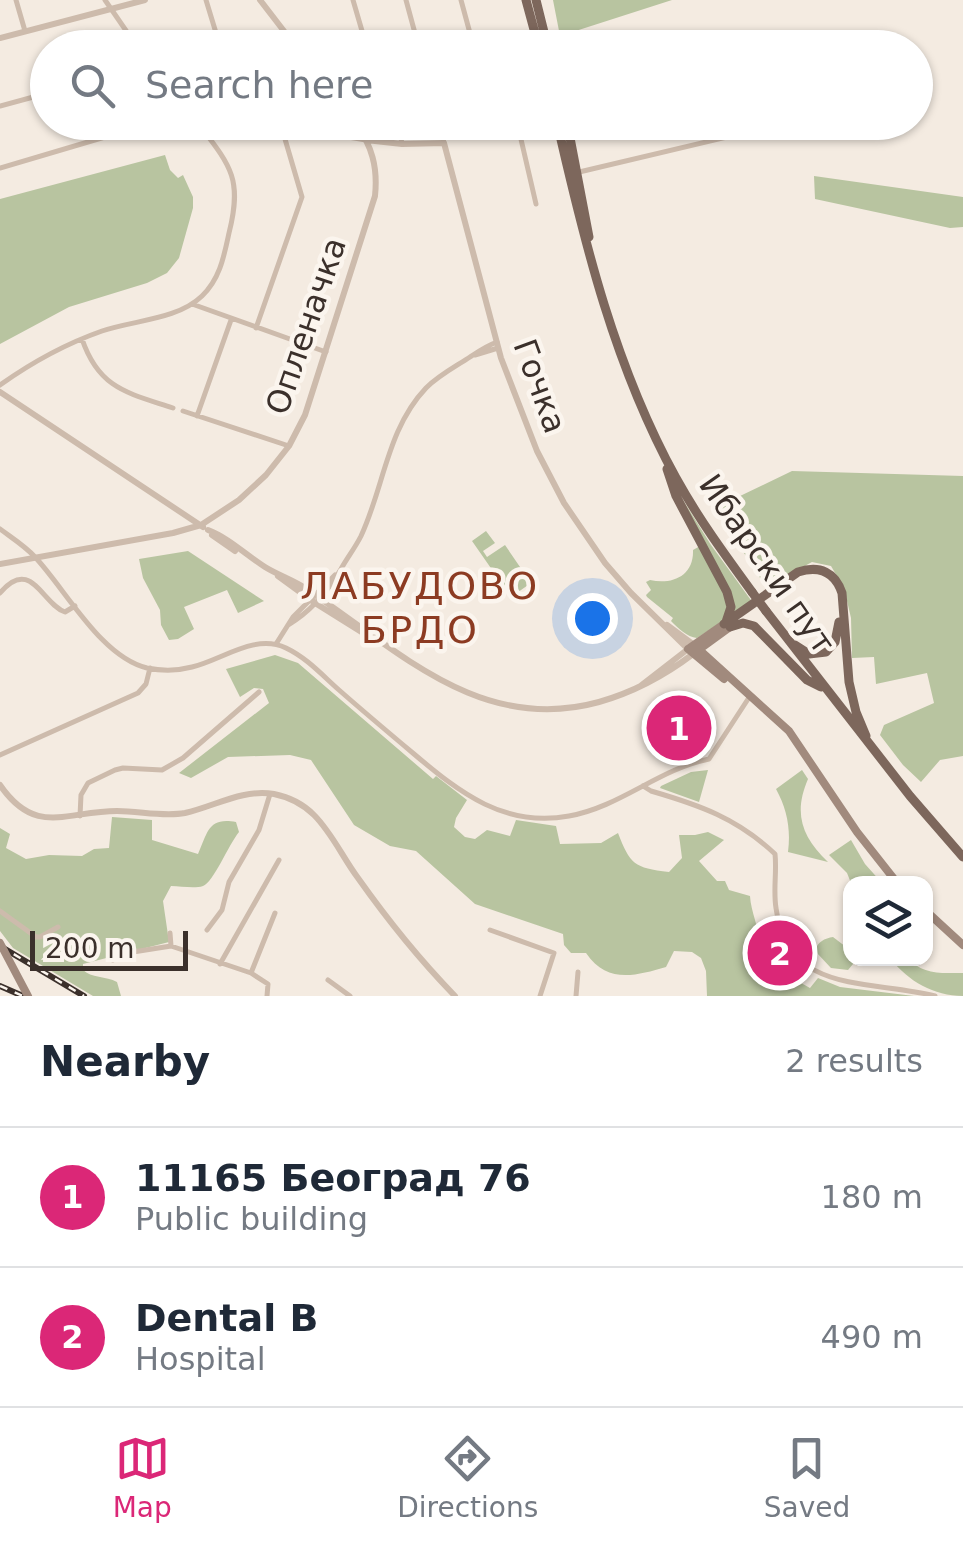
<!DOCTYPE html>
<html lang="en">
<head>
<meta charset="utf-8">
<style>
  body { margin:0; font-family:"DejaVu Sans",sans-serif; background:#f6f6f7; color:#1f2937 }
  .controls { position:absolute; right:30px; bottom:30px; display:grid; overflow:hidden; border-radius:20px; box-shadow:0 2px 8px #0004 }
  .controls button { width:90px; height:90px; display:grid; place-items:center; padding:0; border:0; border-bottom:2px solid #e0e1e3; background:#fff; color:#1f2937; font:50px sans-serif }
  .scale { position:absolute; left:30px; bottom:25px; width:158px; box-sizing:border-box; padding-left:10px; border:5px solid #3b302b; border-top:0; font-size:28px; line-height:35px; white-space:nowrap; color:#3b302b; -webkit-text-stroke:8px #fbf5ee; paint-order:stroke }
  .you { position:absolute; left:592px; top:618px; width:35px; height:35px; margin:-25px; border:8px solid #fff; border-radius:50%; background:#1a73e8; box-shadow:0 0 0 15px #1a73e833 }
  .badge { display:grid; place-items:center; width:65px; height:65px; border-radius:50%; background:#db2777; color:#fff; font-size:32px; font-weight:700 }
  .pin { position:absolute; translate:-50% -50%; border:5px solid #fff; box-shadow:0 2px 10px #0006 }
  .list { margin:0; padding:0; list-style:none }
  h2 { display:flex; justify-content:space-between; align-items:center; height:130px; margin:0; padding:0 40px; font-size:42px }
  h2 small { font-size:32px; font-weight:400; color:#747a83 }
  .list li { display:grid; grid-template-columns:65px 1fr auto; gap:30px; align-items:center; box-sizing:border-box; height:140px; padding:0 40px; border-top:2px solid #e0e1e3 }
  .list b { display:block; font-size:38px; white-space:nowrap }
  .list p { margin:0; font-size:32px; white-space:nowrap; color:#747a83 }
  .list em { font-size:32px; font-style:normal; color:#747a83 }
  .icon { flex:none; width:55px; height:55px; fill:none; stroke:currentColor; stroke-width:2; stroke-linecap:round; stroke-linejoin:round }
  .map { position:relative; flex:none; width:963px; height:996px; overflow:hidden }
  .search { position:absolute; background:#fff; box-shadow:0 2px 8px #0004; left:30px; right:30px; top:30px; height:110px; display:flex; align-items:center; gap:25px; box-sizing:border-box; padding:0 35px; border-radius:55px; color:#747a83; font-size:38px }
  .sheet { height:410px; background:#fff }
  nav { display:flex; justify-content:space-around; align-items:center; box-sizing:border-box; height:140px; border-top:2px solid #e0e1e3; background:#fff; font-size:28px; color:#747a83 }
  nav a { display:grid; justify-items:center; gap:5px }
  nav .on { color:#db2777 }
  .map>svg:first-child { display:block }
  .green { fill:#b8c4a0 }
  .lines { fill:none; stroke-linecap:round; stroke-linejoin:round }
  .minor { stroke:#cdbbac; stroke-width:5 }
  .tertiary { stroke:#cdbbac; stroke-width:6 }
  .secondary { stroke:#a18a7d; stroke-width:8 }
  .primary { stroke:#7d675c; stroke-width:9 }
  .rail-casing { stroke:#3b302b; stroke-width:6 }
  .rail { stroke:#fbf5ee; stroke-width:2.5; stroke-dasharray:8; stroke-linecap:butt }
  .secondary-bridge { stroke:#a18a7d; stroke-width:8 }
  .primary-bridge { stroke:#7d675c; stroke-width:9 }
  .labels { text-anchor:middle; dominant-baseline:central; stroke-width:9; stroke-linejoin:round; paint-order:stroke }
  .street-label { font-size:32px; fill:#3b302b; stroke:#fbf5ee }
  .quarter-label { font-size:38px; letter-spacing:2.5px; fill:#8c3b22; stroke:#fbf5ee }
</style>
</head>
<body>
<div class="map">
<svg width="963" height="996" viewBox="0 0 963 996">
  <rect width="100%" height="100%" fill="#f4ebe1"/>
  <path class="green" d="M553 0H672L560 36Z
    M165 155 170 170 178 178 183 175 193 197V208L179 258 167 273 147 283 69 307 0 344V199Z
    M814 176 963 197V227L950 228 815 199Z
    M792 471 963 476V756L940 760 921 782 903 765 880 735 884 725 934 703 927 673 876 684 874 657 852 658 851 618 844 588 831 566 812 562 766 587 715 508Z
    M673 484 711 545 753 603 730 618 732 609Z
    M486 531 495 543 483 551 487 557 505 545 531 583 511 597 472 541Z
    M700 546 729 601 726 619 697 638C687 637 678 628 671 621L673 618 647 597 646 595 651 590 646 582 650 580C672 585 694 576 693 550Z
    M188 551 264 601 238 613 227 590 184 607 194 629 178 639 169 640 161 625 160 610 143 578 139 559Z
    M275 655 298 663 433 779 436 776 467 800 456 818 454 827 465 837 475 839 487 830 510 836 516 820 556 826 560 844 601 843 618 833C630 864 634 868 669 872L682 858 679 835H695L708 832 724 840 699 861 717 881H725L729 890 750 896C751 915 763 934 758 952L785 974 810 988 818 978 840 987 914 996H707L706 971 701 958 692 952 674 951 666 967C635 976 607 984 586 953H571L564 945 563 934 475 904 416 851 390 846 354 825 311 760 290 755 228 757 191 778 179 773 269 703 263 689 254 688 240 697 226 669Z
    M708 770 699 802 660 788 661 786 691 772Z
    M802 770 808 779C793 814 802 837 828 862L788 852C791 829 787 809 776 789Z
    M112 817 152 820V840L198 854C208 832 208 817 236 822L239 832C229 844 213 883 203 886 194 889 181 886 171 886L163 901 169 942 83 964V970C91 978 106 976 117 982L121 996H93L13 948 0 931V828L10 834 6 848 26 859 49 855 82 856 94 849 109 848Z
    M851 840 865 864 882 883H851L847 873 829 855Z
    M833 937 850 950 853 964 848 970 831 968 816 952C815 943 825 938 833 937Z
    M891 959H909C923 975 943 973 963 973V996C934 996 908 981 891 959Z"/>
  <g class="lines">
    <path class="minor" d="M16 0 25 31
      M105 0 138 48
      M206 0 220 46
      M353 0 367 48
      M406 0 419 48
      M461 0 474 48
      M216 48 252 38 257 41 260 48
      M0 106 48 93
      M260 122 366 140
      M398 122 402 144
      M439 122 444 143
      M517 122 536 204
      M441 129 464 122
      M0 168 115 134 169 122
      M575 173 786 123
      M192 304 326 352
      M256 328 302 197 280 122
      M82 339C99 389 128 393 173 408
      M475 355 498 348
      M0 385C31 363 65 344 102 331 134 320 177 320 202 296 220 279 224 256 229 233 243 178 230 165 197 122
      M183 411 289 446
      M197 416 231 320
      M0 529C12 538 25 546 35 557 66 590 101 657 147 668 162 671 177 671 192 667 222 660 255 633 286 648 307 658 322 675 339 690 364 712 389 733 414 754 460 793 505 828 569 816 620 807 659 769 709 759L750 696
      M0 593C31 556 42 604 65 612L75 606
      M288 625C310 612 328 591 341 569 347 558 355 548 361 536 384 487 387 429 426 388 439 375 455 367 470 357 479 351 486 346 497 342
      M276 644 293 617 335 575
      M0 755 138 693 146 684 150 668
      M643 786 651 791C699 805 737 818 775 854 777 871 773 890 776 908 787 996 871 979 935 996
      M80 816 81 795 88 783 115 770 123 768 162 770 183 758 259 692
      M0 911 36 937H40L58 927
      M207 930 222 910 229 882 259 830 270 794
      M490 930 554 953 540 996
      M170 933 171 946
      M113 960 133 952 171 946 251 973 268 984 267 996
      M220 964 279 860
      M251 973 275 913
      M328 980 350 996
      M576 996 578 972"/>
    <path class="tertiary" d="M260 0 297 48
      M0 38 145 0
      M366 140 402 144 444 143 501 358 537 451 564 503 605 563 631 593 688 649 639 687
      M0 392 203 527
      M208 530C229 538 246 555 265 567 278 575 293 580 305 588 397 649 480 735 599 702 634 692 664 676 693 654
      M212 535 235 551
      M0 564 173 533 201 525 239 500 266 475 289 446 305 415 375 196C378 167 372 146 355 122
      M278 576 315 603 363 633
      M667 625 694 645
      M0 785C36 837 66 811 117 811 140 811 163 817 185 813 216 806 241 789 274 794 289 797 303 804 314 815 332 833 343 858 358 878 387 919 420 960 455 996"/>
    <path class="secondary" d="M694 645 789 731 857 832 898 884
      M697 651 730 627
      M724 679 688 649 724 624
      M926 911 963 945"/>
    <path class="primary" d="M526 0 539 48
      M536 0 548 48
      M557 122C585 245 615 367 676 478 698 518 725 555 752 592
      M567 122 589 237
      M667 469 676 496 727 592 731 607 726 622
      M766 611 910 796 963 857
      M724 624 798 572C820 565 835 572 842 593L849 682 856 712 866 736
      M730 627 743 623 754 626 807 680 821 687
      M795 645 809 654 826 652 835 642 839 622"/>
    <g class="rail-casing">
      <path id="rail" d="M0 946 84 996
        M0 986 23 996"/>
    </g>
    <use href="#rail" class="rail"/>
    <path class="secondary-bridge" d="M0 943 28 996"/>
    <path class="primary-bridge" d="M752 592 766 611"/>
  </g>
  <g class="labels">
    <g class="street-label">
      <text transform="translate(306 326) rotate(-71)">Опленачка</text>
      <text transform="translate(540 386) rotate(70)">Гочка</text>
      <text transform="translate(767 564) rotate(55)">Ибарски пут</text>
    </g>
    <g class="quarter-label">
      <text x="420" y="586">ЛАБУДОВО<tspan x="420" dy="44">БРДО</tspan></text>
    </g>
  </g>
</svg>
<div class="controls">
<button><svg class="icon" aria-label="layers" viewBox="0 0 24 24"><path d="M12 4l9 5-9 5-9-5zM3 14l9 5 9-5"/></svg></button>
</div>
<div class="scale">200 m</div>
<div class="you"></div>
<div class="pin badge" style="left:679px;top:728px">1</div>
<div class="pin badge" style="left:780px;top:953px">2</div>
<div class="search"><svg class="icon" aria-label="search" viewBox="0 0 24 24"><circle cx="10" cy="10" r="6"/><path d="M15 15l6 6"/></svg>Search here</div>
</div>
<section class="sheet">
<h2>Nearby<small>2 results</small></h2>
<ul class="list">
<li><span class="badge">1</span><div><b>11165 Београд 76</b><p>Public building</p></div><em>180 m</em></li>
<li><span class="badge">2</span><div><b>Dental B</b><p>Hospital</p></div><em>490 m</em></li>
</ul>
</section>
<nav>
<a class="on"><svg class="icon" aria-label="map" viewBox="0 0 24 24"><path d="M3 6l6-2 6 2 6-2v14l-6 2-6-2-6 2zM9 4v14M15 6v14"/></svg>Map</a>
<a><svg class="icon" aria-label="directions" viewBox="0 0 24 24"><path d="M12 3l9 9-9 9-9-9zM9 14v-3h6M13 9l2 2-2 2"/></svg>Directions</a>
<a><svg class="icon" aria-label="saved" viewBox="0 0 24 24"><path d="M7 4h10v16l-5-4-5 4z"/></svg>Saved</a>
</nav>
</body>
</html>
